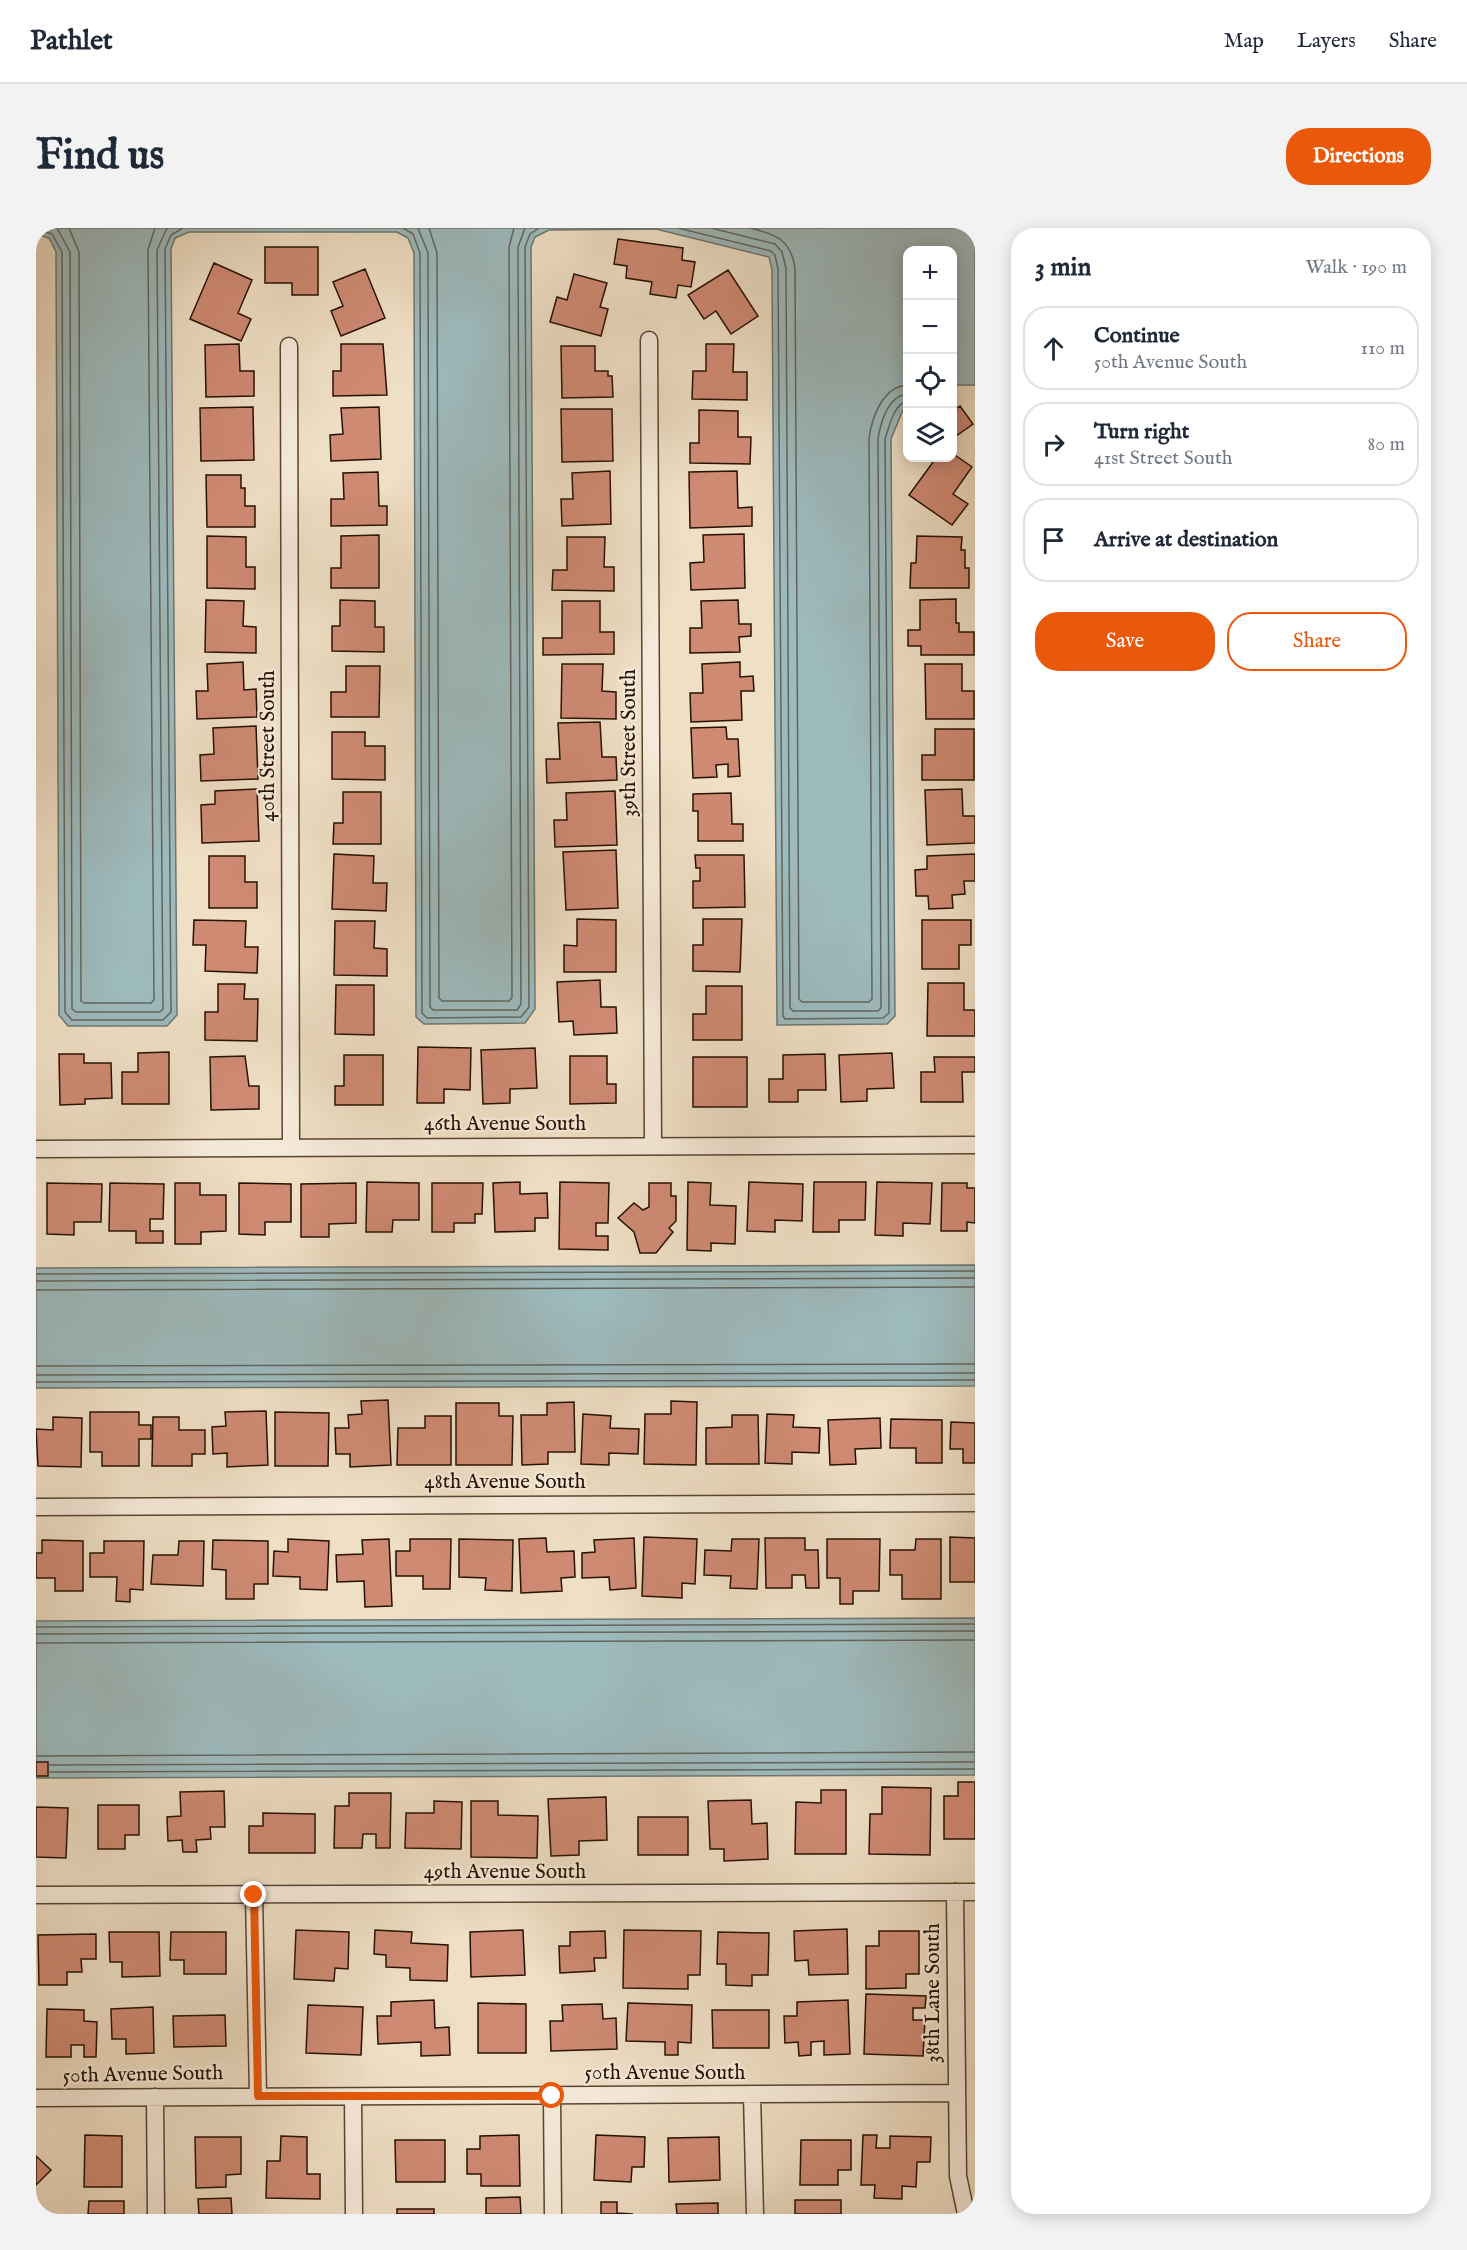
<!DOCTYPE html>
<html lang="en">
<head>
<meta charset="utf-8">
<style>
  body { margin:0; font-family:"IM FELL English",serif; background:#f2f2f3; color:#1f2937 }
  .controls { position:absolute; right:18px; top:18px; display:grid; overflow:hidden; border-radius:12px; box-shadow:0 3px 15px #0003 }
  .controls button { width:54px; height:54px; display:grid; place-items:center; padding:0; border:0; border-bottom:2px solid #e0e1e3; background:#fff; color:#1f2937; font:30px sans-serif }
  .stop { position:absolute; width:18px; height:18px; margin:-14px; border:4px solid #ea580c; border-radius:50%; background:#fff }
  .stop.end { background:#ea580c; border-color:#fff; box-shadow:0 2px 6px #0008 }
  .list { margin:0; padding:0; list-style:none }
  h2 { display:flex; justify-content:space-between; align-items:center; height:78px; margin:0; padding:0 24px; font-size:26px }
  h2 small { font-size:20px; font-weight:400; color:#747a83 }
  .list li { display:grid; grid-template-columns:39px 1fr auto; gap:18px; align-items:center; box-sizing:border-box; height:84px; margin:0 12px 12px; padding:0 12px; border:2px solid #e0e1e3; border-radius:24px }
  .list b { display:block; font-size:22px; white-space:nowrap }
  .list p { margin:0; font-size:20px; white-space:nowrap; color:#747a83 }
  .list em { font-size:20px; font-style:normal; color:#747a83 }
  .actions { display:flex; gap:12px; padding:18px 24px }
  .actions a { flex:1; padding:14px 0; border:2px solid #ea580c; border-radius:24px; text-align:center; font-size:21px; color:#ea580c }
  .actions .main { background:#ea580c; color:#fff }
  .icon { flex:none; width:33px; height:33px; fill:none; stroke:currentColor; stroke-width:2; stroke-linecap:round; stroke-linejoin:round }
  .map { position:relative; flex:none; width:939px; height:1986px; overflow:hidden; border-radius:24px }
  header { display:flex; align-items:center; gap:36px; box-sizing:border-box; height:84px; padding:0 30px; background:#fff; border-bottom:2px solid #e0e1e3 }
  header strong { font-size:28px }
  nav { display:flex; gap:33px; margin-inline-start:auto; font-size:21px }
  .intro { display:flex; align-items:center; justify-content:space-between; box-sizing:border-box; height:144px; padding:0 36px }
  h1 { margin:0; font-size:42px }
  .button { padding:15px 27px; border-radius:24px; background:#ea580c; color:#fff; font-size:21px; font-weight:700 }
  main { display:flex; gap:36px; padding:0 36px }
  aside { flex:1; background:#fff; border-radius:24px; box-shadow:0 3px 15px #0003 }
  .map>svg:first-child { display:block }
  .water { fill:#9dbabd; stroke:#6e7771; stroke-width:1.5 }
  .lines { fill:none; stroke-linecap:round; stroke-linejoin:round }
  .shore { stroke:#62665e; stroke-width:1.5 }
  .building { fill:#cf8a74; stroke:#271200; stroke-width:1.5 }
  .street-casing { stroke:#594531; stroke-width:19 }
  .street { stroke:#f5ead9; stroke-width:16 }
  .route { stroke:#ea580c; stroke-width:8 }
  .labels { text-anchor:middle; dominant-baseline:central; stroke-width:4.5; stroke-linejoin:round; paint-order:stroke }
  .street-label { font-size:21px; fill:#271200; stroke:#f5ead9 }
</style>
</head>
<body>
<header>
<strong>Pathlet</strong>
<nav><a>Map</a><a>Layers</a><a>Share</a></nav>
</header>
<div class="intro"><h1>Find us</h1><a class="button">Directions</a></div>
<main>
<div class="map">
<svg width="939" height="1986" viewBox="0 0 939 1986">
  <rect width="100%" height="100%" fill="#efdfc5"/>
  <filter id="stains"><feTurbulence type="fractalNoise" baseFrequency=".00333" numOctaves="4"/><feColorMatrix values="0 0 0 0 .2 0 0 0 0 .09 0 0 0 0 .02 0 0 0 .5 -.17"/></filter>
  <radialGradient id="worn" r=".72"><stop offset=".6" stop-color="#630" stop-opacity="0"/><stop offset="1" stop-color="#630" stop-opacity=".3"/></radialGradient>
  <path class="water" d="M0 0H939V157H917L916 22H872L871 176 866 184 855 211 859 788 851 796 741 797 736 41 733 29 620 1 513 2 499 9 495 19 499 781 489 795 388 796 380 789 378 25 372 10 361 4H153L139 10 135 21 141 787 131 798H32L23 787 20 24 13 10 0 6Z
    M939 1037V1158L0 1160V1040Z
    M939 1390V1547L0 1550V1393Z"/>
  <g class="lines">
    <path class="shore" d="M21 0 34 24 36 781 40 784H124L127 781 121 22 131 0
      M33 0 43 24 45 773 48 775H115L118 772 112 22 119 0
      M367 0 377 6 384 25 386 785 391 790 485 789 493 779 489 19 494 6 503 0
      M382 0 392 25 394 779 397 782H481L485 776 482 19 489 0
      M393 0 401 25 403 770 406 773H473L476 770 473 19 478 0
      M642 0 735 23 739 27 742 41 747 788 749 791 847 790 853 785 849 211C853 199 858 175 872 173
      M675 0 739 16 746 24 750 40 754 780 757 783H842L845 780 842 210C845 194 852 167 872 166
      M714 0C740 6 755 12 759 40L763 771 766 774H833L836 771 833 210C836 189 847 158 872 157
      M0 1 16 6 26 24 29 784 36 792H127L135 784 129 21 135 7 147 0
      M0 1046 939 1043
      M0 1053 939 1050
      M0 1062 939 1059
      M0 1138 939 1136
      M0 1147 939 1145
      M0 1154 939 1152
      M0 1399 939 1396
      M0 1406 939 1403
      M0 1415 939 1412
      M0 1528 939 1524
      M14 1537 939 1534
      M14 1544 939 1541"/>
  </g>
  <path class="building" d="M582 11 647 20 646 32 659 34 655 59 642 57 640 70 614 66 616 54 590 50 591 38 578 36Z
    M229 19H282V67H256V55H229Z
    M178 35 216 52 202 85 215 91 205 113 154 91Z
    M329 41 349 90 305 108 295 83 307 78 297 54Z
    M692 42 722 88 695 106 680 83 668 91 652 67Z
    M538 46 571 55 564 79 572 81 565 108 514 94 521 69 531 72Z
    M203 116 204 143H218V168L170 169 169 117Z
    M305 116H347L351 167 297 168V143H305Z
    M670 116H698L697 144H711V172L656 171 657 143H670Z
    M525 118H559V143H572V148H576L577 169 526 170Z
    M924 178 937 196 920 208 916 203V183Z
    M217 179 218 232 165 233 164 180Z
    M343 179 345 231 295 233 294 207 307 206 305 180Z
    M525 181H576L577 233 526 234Z
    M663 182 702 183V209H715L714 236 654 235V215H663Z
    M916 225 936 239 917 266 932 276 916 297 873 267 900 230H916Z
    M574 243 575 296 526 298 525 271H537L536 245Z
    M701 243 702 280 716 279V298L654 300 653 244Z
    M342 244 343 278H351V297L295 298V271H308L307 245Z
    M170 247H205V260H209V278H219V299H171Z
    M708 306 709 360 655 362 654 335 668 334 667 307Z
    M343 307V360H295V340H305V308Z
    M171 308 210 309V339H219V361L171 360Z
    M881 308 926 309 925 322H929V340H933V360H874L875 335H880Z
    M531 309H569L568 339H578V363L516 362 517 342H531Z
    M920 371V395H923V404H938V427H885V418H872V402H884V372Z
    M170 372 208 373 207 398 220 399V425L169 424Z
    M304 372 339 373V399H348V424L296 423V398H304Z
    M702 372 703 396H715V408L703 409 704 424 654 425V400H666L665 373Z
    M526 373H564V404H578V426L507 427V410H526Z
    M207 434 208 462 220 461 221 489 161 491 160 463H172L171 436Z
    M704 434V449L717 448 718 463H705L706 492 655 494 654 465H667L666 436Z
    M526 436H567L566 463 580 464V491L525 490Z
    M889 436H926V463H938V491H890Z
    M310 438H344L343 489H295V464H310Z
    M564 494 566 529H580L581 552 511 555 510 531H524L522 495Z
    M220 498 222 551 165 553 164 527 178 526 177 500Z
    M690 499 691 511H702L704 548 692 549V536L680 537 681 549 657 550 655 500Z
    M899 501H938V552H886V527H899Z
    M296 504H329V518H349V552L296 551Z
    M221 561 223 613 166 615 165 577 179 576V563Z
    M926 561 927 588H939V615L891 617 889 562Z
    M579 563 581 617 519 619 518 592H531L530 565Z
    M307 564H345V616H297L298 595H307Z
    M695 565 696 596H707V613H662V583H657V566Z
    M580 622 582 680 530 682 527 624Z
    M298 626 338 628 337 655H351L350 683 296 681Z
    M939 626V653H928L929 666 916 667 917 680 893 681 892 668H880L879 642 891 641V628Z
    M659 627H708L709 679 657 680V653H664V640H660Z
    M173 628H209V654H221V680H173Z
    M541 691 580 692V744H528V717L541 718Z
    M667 691H706L704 744 657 743V717H667Z
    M158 692 210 693 209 719H222L221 745 169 743 170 717H157Z
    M886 692H935V717H923V741H886Z
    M299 693H339L338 720 351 721V748L298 747Z
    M564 752 565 779H580L581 805 538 807 537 793 523 794 521 754Z
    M892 755H928V782H939V808H891Z
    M182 756H209L208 771H222L221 813 169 812V784H182Z
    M300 757H338V807L299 806Z
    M670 758H706V812H657V786H670Z
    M382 819 435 820 434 862 408 861V875H381Z
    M499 820 501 860 474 861V875L447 876 445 822Z
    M133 824V876H86V844H102V825Z
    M856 825 858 860 831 861V873L805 874 803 827Z
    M23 826H48V835H75L76 870 49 871V876L24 877Z
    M789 826 790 862H762V874H733V851H747V827Z
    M308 827H347V877H299V858H308Z
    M209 828 213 858H223V881L175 882 174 829Z
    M534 828H571V856H580V875L534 876Z
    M657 829H711V879H657Z
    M898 829H939V844H926L927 874H885V844H899Z
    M331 954 383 955V992H357L356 1004H330Z
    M484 954V966L511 965 512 990H499V1003L459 1004 457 955Z
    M524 954 573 955 572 995H560V1008H572V1022L523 1021Z
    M652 954 675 955 674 977 700 978 699 1016 675 1015V1023L651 1022Z
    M713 954 767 956 766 993 739 992V1004L711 1003Z
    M778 954H830L829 992H803V1004H777Z
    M841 954 896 955 894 996 867 995V1008L839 1007Z
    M11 955 66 956 65 994H38V1007L11 1006Z
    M74 955 128 956 127 991H114V1003H127V1015H100V1003H73Z
    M139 955H164V967H190V1003L165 1004V1016H139Z
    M203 955 255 956V994H229V1007L203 1006Z
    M320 955V995L293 996V1009H265V956Z
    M396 955H447L446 986H439V995H418V1004H396Z
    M613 955H635V968H640V993L633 1000 637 1004 620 1025H604L598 1004 582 990 598 975 607 982 613 979Z
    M906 955H931V960H939V995L931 994V1003H905Z
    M352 1172 355 1237 314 1239V1226H300L299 1200H313L312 1187 326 1186 325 1173Z
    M635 1173 661 1174 660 1237 608 1236 609 1186H635Z
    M538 1174 539 1224H512V1236L486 1237 485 1187H511V1175Z
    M420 1175H463V1188H477L476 1237H420Z
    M230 1183 232 1237 191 1239V1225L177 1226 176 1199 190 1198 189 1184Z
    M54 1184H103V1197H115V1211H103V1238H66V1224H54Z
    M239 1184 293 1185 292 1238H239Z
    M547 1186 575 1188 574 1200 603 1201 602 1226 573 1225V1237L545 1236Z
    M731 1186 758 1187 757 1199 784 1200 783 1225 756 1224V1236L729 1235Z
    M696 1187H722L723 1236H670V1200L696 1199Z
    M389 1188H415V1237H361L362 1200H389Z
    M17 1189 46 1190 45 1239 2 1238 0 1201 17 1202Z
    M117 1189H143V1202H169V1226H156V1238H116Z
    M844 1190 845 1220 819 1221 820 1236 794 1237 792 1192Z
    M855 1191 906 1192V1235H880V1220H854Z
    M915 1194 939 1195V1235H927V1221H914Z
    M608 1309 661 1311 659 1356 646 1355V1370L606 1368Z
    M914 1309 939 1310V1354H914Z
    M510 1310 511 1324 538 1323 539 1349 525 1350 526 1363 485 1365 483 1311Z
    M598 1310 600 1360 574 1362 573 1349 546 1350V1325L559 1324 558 1312Z
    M729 1310H769V1322H782L783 1360H770L769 1347H756V1360H730Z
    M252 1311 293 1313 291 1362 264 1361V1349L237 1348 238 1323 252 1324Z
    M353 1311 356 1378 329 1379 328 1353 301 1354 300 1327 327 1326 326 1312Z
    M374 1311H415L414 1361H387V1348H360V1323H374Z
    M423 1311 477 1312 476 1363 449 1362 450 1350 423 1349Z
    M696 1311H723L721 1361 694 1360 695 1348 668 1347 669 1322 695 1323Z
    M791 1311H844L843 1363H817V1376H804V1350H791Z
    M880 1311H905V1371H866V1347H854V1322H879Z
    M6 1312 47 1313V1363H19V1350H0V1325H6Z
    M177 1312 232 1313V1356H218V1371H190V1342L176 1341Z
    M68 1313H108L107 1362 94 1361V1374L80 1373 81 1349H54V1325H68Z
    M143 1313H168L167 1358 115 1356 117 1327H142Z
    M0 1534H12V1548H0Z
    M922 1554H939V1611H908V1568H922Z
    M846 1559 895 1560 894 1627 833 1626 834 1586H846Z
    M785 1562H810V1626H759L760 1574 785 1575Z
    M188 1563 189 1599H174L175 1611 160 1612 161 1624H147L146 1612 132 1613 131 1589 145 1588 144 1564Z
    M313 1565H355L354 1620H340V1606H327L326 1620H298L299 1578H313Z
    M570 1569 571 1612 543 1613V1627L515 1628 512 1571Z
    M715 1572 716 1596 731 1595 732 1631 688 1633V1621H674L672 1573Z
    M398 1573 426 1574 425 1621 369 1620 370 1585H398Z
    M435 1573H462V1587L502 1588 501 1630 435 1629Z
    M62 1577H103V1607H89V1621H62Z
    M0 1579 32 1580 30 1630 0 1629Z
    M227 1585 279 1586V1625H213V1598H227Z
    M602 1589H652V1627H602Z
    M811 1701 812 1746 773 1747 772 1732 759 1733 758 1703Z
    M260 1702 313 1704 312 1741 299 1740 298 1753 258 1751Z
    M339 1702 376 1704 375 1715 412 1717 411 1753 374 1752V1740L350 1739V1727L338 1726Z
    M487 1702 489 1747 435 1749 434 1704Z
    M588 1702 665 1703 664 1747H652V1761L587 1760Z
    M569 1703 570 1730H558L559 1743 524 1745 523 1718H534V1704Z
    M843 1703H883V1746H870V1760L830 1761V1718H843Z
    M73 1704H123L124 1748 86 1749V1734H74Z
    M135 1704H190V1746H148V1732H134Z
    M682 1704 733 1705 732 1747H716V1758L690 1757V1736H681Z
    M60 1706V1731H45L46 1744H31V1757H3L2 1707Z
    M830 1766 890 1768 889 1780H877V1792H889L887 1828 828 1826Z
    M398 1772 399 1800 413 1799 414 1827 385 1828V1814L342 1816 341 1788H355V1774Z
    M812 1772 814 1826 788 1827V1813L775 1814V1827L763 1828 762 1814 749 1815 748 1788H761V1774Z
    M442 1775 490 1776V1825H442Z
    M592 1775 656 1777 655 1815 642 1814V1827H629V1814L590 1813Z
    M566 1776 567 1791 580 1790 581 1821 515 1823 514 1793H527L526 1777Z
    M272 1777 327 1779 325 1827 270 1825Z
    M117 1779 118 1825 90 1826V1811H76L75 1781Z
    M11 1781 48 1782V1793L61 1794 60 1829H48V1817H35V1829H10Z
    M676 1782H733V1820H677Z
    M189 1787 190 1818 138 1819 137 1788Z
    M49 1907 86 1908V1959H48Z
    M483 1907 484 1958H445V1946H431V1921H444V1908Z
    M560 1907 609 1909 608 1939H596L595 1954 558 1952Z
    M827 1907H841L840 1920H854V1908L895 1909 894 1934H881L880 1959 866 1958V1971L838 1970 839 1957H825Z
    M245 1908 271 1909V1946H284V1971L230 1970 231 1933H244Z
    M159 1909H205V1946L190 1947V1959L160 1960Z
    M683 1909 684 1952 633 1954 632 1910Z
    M359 1912H409V1954H360Z
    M765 1912H815V1942H802V1957H764Z
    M0 1928 15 1942 0 1957Z
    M484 1969 485 1986H450V1970Z
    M195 1970 196 1986H163L162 1971Z
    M759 1972H805V1986H759Z
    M53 1973H88V1986H52Z
    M565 1974H581V1985L597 1986H565Z
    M682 1975V1986H641L640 1976Z
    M361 1981H398V1986H361Z"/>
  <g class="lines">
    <g class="street-casing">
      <path id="street" d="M613 112 617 918
        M253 118 255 918
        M0 921 939 917
        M0 1279 939 1275
        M919 1664 922 1948 930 1986
        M0 1667 939 1664
        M218 1667 222 1867
        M716 1867 719 1986
        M516 1868 517 1986
        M119 1869 120 1986
        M317 1869 318 1986
        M0 1870 920 1865"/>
    </g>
    <use href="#street" class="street"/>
  </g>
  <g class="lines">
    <path class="route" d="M218 1667 222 1868H516"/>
  </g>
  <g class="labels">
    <g class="street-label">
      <text transform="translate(593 515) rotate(-90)">39th Street South</text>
      <text transform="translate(232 518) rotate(-90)">40th Street South</text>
      <text x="469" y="896">46th Avenue South</text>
      <text x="469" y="1254">48th Avenue South</text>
      <text x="469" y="1644">49th Avenue South</text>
      <text transform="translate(897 1765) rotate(-90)">38th Lane South</text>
      <text x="629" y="1845">50th Avenue South</text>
      <text transform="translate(107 1847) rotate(-1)">50th Avenue South</text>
    </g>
  </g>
  <rect width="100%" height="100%" filter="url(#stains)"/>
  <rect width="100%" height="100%" fill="url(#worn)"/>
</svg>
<div class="controls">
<button>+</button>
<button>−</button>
<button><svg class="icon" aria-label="locate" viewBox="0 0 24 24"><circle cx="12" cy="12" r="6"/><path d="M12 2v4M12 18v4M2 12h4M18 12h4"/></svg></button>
<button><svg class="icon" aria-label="layers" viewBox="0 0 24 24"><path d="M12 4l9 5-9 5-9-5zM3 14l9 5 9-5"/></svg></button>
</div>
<div class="stop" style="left:516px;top:1868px"></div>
<div class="stop end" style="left:218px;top:1667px"></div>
</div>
<aside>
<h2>3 min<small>Walk · 190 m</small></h2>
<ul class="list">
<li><svg class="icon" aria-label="ahead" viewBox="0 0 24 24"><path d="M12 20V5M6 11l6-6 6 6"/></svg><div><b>Continue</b><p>50th Avenue South</p></div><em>110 m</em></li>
<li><svg class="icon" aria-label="right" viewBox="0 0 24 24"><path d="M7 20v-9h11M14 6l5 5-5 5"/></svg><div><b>Turn right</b><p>41st Street South</p></div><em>80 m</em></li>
<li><svg class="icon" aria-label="arrive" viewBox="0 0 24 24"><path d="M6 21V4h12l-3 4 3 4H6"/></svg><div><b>Arrive at destination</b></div></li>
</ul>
<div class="actions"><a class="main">Save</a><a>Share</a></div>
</aside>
</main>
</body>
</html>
